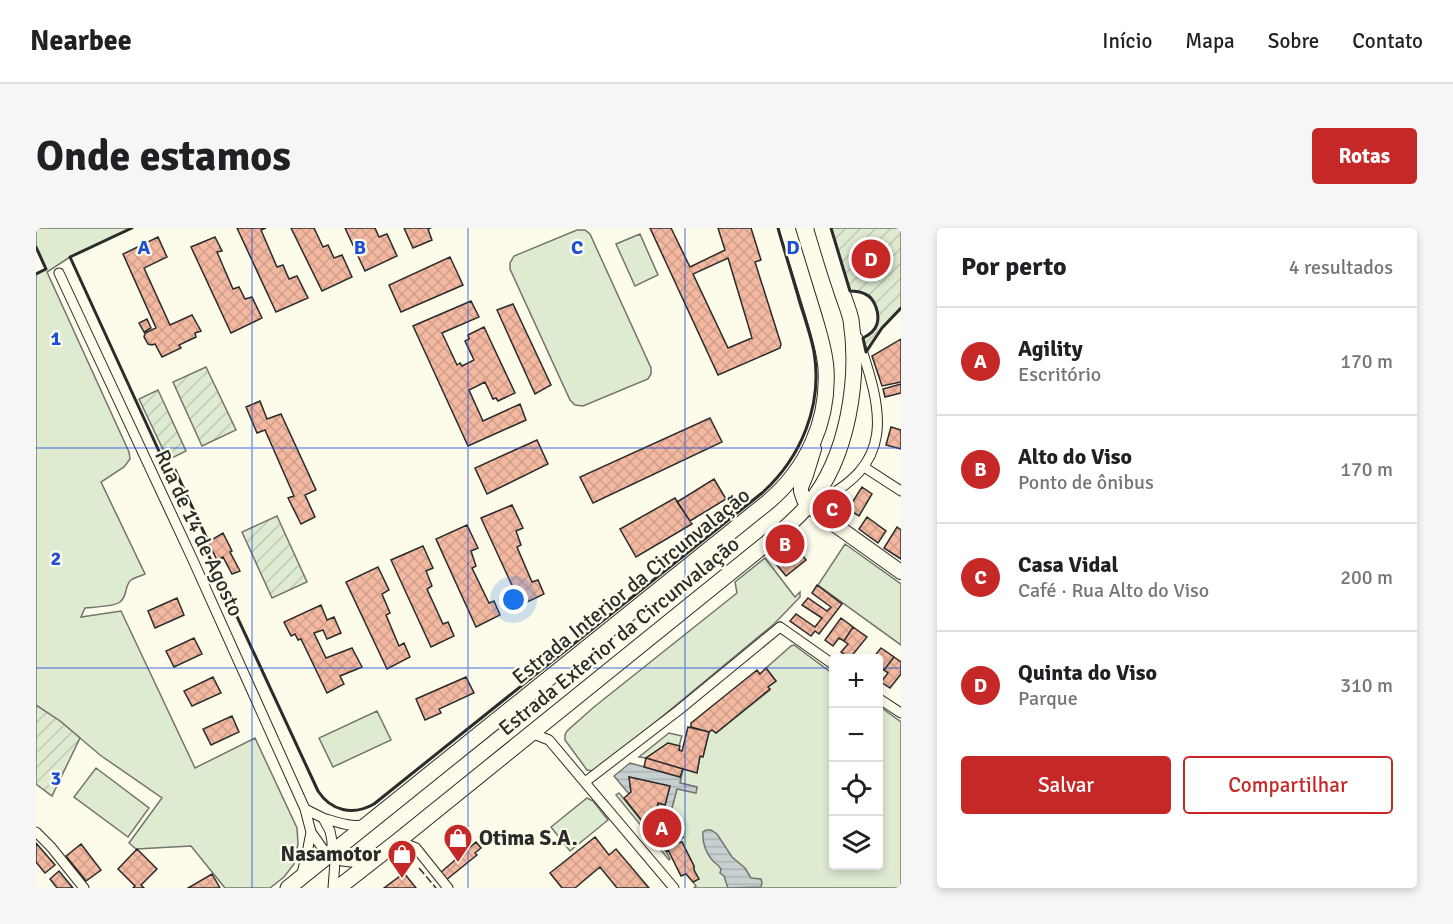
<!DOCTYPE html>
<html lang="pt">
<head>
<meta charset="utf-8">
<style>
  body { margin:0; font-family:Signika,sans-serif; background:#f6f6f6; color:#202124 }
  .controls { position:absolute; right:18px; bottom:18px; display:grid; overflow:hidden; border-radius:6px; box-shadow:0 3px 9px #0003 }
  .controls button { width:54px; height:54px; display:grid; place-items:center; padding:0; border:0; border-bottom:2px solid #e0e0e0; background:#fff; color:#202124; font:30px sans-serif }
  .you { position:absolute; left:478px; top:372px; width:21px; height:21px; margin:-15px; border:4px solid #fff; border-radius:50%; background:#1a73e8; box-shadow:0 0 0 9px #1a73e833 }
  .badge { display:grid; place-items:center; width:39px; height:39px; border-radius:50%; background:#c62828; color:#fff; font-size:20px; font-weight:700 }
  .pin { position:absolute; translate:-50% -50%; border:3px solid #fff; box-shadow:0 2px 6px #0006 }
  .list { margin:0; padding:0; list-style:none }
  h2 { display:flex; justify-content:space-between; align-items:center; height:78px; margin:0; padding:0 24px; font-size:26px }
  h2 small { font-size:20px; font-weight:400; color:#757577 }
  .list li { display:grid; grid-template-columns:39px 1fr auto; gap:18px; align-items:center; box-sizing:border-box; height:108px; padding:0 24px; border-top:2px solid #e0e0e0 }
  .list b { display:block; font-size:22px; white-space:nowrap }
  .list p { margin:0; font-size:20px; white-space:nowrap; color:#757577 }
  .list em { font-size:20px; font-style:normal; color:#757577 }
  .actions { display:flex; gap:12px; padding:18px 24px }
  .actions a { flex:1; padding:14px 0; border:2px solid #c62828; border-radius:6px; text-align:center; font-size:21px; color:#c62828 }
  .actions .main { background:#c62828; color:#fff }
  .icon { flex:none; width:33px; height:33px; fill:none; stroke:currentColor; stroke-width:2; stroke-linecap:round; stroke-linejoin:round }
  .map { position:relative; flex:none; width:865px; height:660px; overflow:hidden; border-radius:6px }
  header { display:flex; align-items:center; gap:36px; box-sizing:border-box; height:84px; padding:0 30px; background:#fff; border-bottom:2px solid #e0e0e0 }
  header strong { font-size:28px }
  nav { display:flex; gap:33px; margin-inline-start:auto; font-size:21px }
  .intro { display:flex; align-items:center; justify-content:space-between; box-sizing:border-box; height:144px; padding:0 36px }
  h1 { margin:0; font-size:42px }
  .button { padding:15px 27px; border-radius:6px; background:#c62828; color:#fff; font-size:21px; font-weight:700 }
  main { display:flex; gap:36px; padding:0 36px }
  aside { flex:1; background:#fff; border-radius:6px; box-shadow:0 3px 9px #0003 }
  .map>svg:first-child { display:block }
  .green { fill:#deebd1; stroke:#74746e; stroke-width:1.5 }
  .garden { fill:url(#garden-furrows); stroke:#74746e; stroke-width:1.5 }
  .water { fill:url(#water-rules); stroke:#74746e; stroke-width:1.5 }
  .building { fill:url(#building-cross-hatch); stroke:#2b2b2b; stroke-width:1.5; fill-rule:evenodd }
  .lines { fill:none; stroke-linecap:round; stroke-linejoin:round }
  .minor-casing { stroke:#2b2b2b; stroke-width:11 }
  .secondary-casing { stroke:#2b2b2b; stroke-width:16 }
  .primary-casing { stroke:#2b2b2b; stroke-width:17 }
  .minor { stroke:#fdfbea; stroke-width:9 }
  .secondary { stroke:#fdfbea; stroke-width:14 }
  .primary { stroke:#fdfbea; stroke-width:15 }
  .fence { stroke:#2b2b2b; stroke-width:1.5; stroke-dasharray:8 3; stroke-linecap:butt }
  .wall { stroke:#2b2b2b; stroke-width:3 }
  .grid { fill:none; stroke:#1d4ed8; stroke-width:1.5; stroke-opacity:0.55 }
  .labels { text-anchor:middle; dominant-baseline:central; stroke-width:4.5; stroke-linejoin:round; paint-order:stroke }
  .street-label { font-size:21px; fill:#2b2b2b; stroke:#fdfbea }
  .poi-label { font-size:21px; font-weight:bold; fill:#2b2b2b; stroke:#fdfbea; text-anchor:start }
  .grid-label { font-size:20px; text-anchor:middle; font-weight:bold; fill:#1d4ed8; stroke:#fdfbea; stroke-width:4.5; stroke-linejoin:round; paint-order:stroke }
</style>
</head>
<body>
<header>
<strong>Nearbee</strong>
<nav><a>Início</a><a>Mapa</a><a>Sobre</a><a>Contato</a></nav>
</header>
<div class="intro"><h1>Onde estamos</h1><a class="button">Rotas</a></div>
<main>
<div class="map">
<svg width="865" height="660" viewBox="0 0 865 660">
  <defs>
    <pattern id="garden-furrows" width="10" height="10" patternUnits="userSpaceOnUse" patternTransform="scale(1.5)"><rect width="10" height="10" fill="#deebd1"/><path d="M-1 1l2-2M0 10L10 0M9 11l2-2" fill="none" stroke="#bfcab4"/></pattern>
    <pattern id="water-rules" width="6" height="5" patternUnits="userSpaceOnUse" patternTransform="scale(1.5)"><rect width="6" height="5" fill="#c7d0d0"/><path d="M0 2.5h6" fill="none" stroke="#abb3b3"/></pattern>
    <pattern id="building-cross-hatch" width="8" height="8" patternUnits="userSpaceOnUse" patternTransform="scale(1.5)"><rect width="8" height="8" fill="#f2b8a0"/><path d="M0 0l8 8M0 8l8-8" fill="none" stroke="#d09e8a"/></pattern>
  </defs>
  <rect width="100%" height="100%" fill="#fdfbea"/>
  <path class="green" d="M0 0H96L34 29 11 44 93 224 94 231 88 239 65 254 109 346C105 348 98 350 95 352 88 358 92 368 84 374 77 379 58 379 49 380L45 389 85 383 159 540 219 510 261 600 262 616 258 636 248 649 234 660H189L155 618 100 621 93 615 126 570 64 527 24 493 0 477V46L10 41 0 19Z
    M541 2H549L554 6 615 140V146L612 151 547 178 539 177 534 172 474 41V35L478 28Z
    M604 6 622 47 599 58 580 16Z
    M809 316 865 356V417L782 357Z
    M729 330 759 369 764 364V369L738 396 593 516 559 541 556 543 551 542 529 512V507L531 503 558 479 701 365 699 354Z
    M758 417 797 446 798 638H842L843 478 865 494V660H658L660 658 657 654 662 650 658 642V638L646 614 641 615 647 609 633 591 641 560 660 564 661 559 644 555 647 541 661 544 664 528H667L673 504 676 502 680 505 734 462 732 459 740 453 730 440 755 418Z
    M341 483 355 512 297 539 283 510Z
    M633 505 646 508 643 518 632 515 610 530 603 529Z
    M60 540 113 580 92 609 38 569Z
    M583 565 630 623 634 631 633 632 580 567Z
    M551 570 557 573 572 592 534 623 515 599Z"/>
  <path class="garden" d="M795 0H865V80L846 100 830 124 827 110C833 107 839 103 841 96 844 87 839 70 829 66 825 64 819 64 814 63Z
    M170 139 200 202 166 218 137 154Z
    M122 162 150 223 132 232 103 171Z
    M241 288 271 354 236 370 206 304Z
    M0 477 24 493 44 510 16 568 0 556Z"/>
  <path class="water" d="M594 535 645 549 644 555 661 559 660 565 641 561 633 591 625 581 623 582 622 575 629 577 634 558 593 549 595 564 593 566 578 548Z
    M670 602H675L681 606 696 629 709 640 715 650 725 651 726 655 725 659 692 660 688 648 684 645 685 641C683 638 681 636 678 634 670 626 666 614 667 604Z"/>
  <path class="building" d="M201 0H230L225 2 241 39 247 37 253 51 261 48 272 70 240 84Z
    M255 0H278L287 19 292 17 298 30 306 27 316 49 286 63Z
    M309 0H339L343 9 351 6 361 28 329 43Z
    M368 0H395L392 1 396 12 377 20Z
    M614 0H635L654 39 689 22 682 0H715L725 32 719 34 745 116 744 120 682 147ZM692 30 716 110 692 120 657 46Z
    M122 9 131 29 108 40 134 97 156 87 165 103 159 105 160 109 143 117 145 120 126 129 119 116 116 117 112 116 108 109 109 105 120 100 87 26Z
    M179 9 186 23 181 24 197 61 203 59 209 71 216 69 226 90 195 105 155 19Z
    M414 29 427 57 365 84 353 57Z
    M435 73 443 89 406 105 421 137 424 135 426 138 438 132 429 113 433 111 432 107 448 99 479 165 462 173 460 170 457 171 449 154 433 162 447 193 484 176 490 192 432 218 377 98Z
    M477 76 515 157 499 166 461 82Z
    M111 91 115 100 108 104 103 95Z
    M865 111V154L846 158 836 128Z
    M865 156V165L849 169 847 161Z
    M224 173 231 191 245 186 280 262 269 267 279 289 265 296 252 270 258 268 229 202 221 205 210 179Z
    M674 190 686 214 557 275 544 249Z
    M855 199 865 202V221L850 217Z
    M501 212 512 236 451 266 439 240Z
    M678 251 690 271 654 293 641 274Z
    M826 259 836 266 823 288 812 281Z
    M639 270 656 296 600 329 584 301Z
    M800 274 817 285 810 295 793 284 792 280Z
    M476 277 487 300 480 303 485 317 481 319 496 354 502 352 508 366 485 377 445 290Z
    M831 289 850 303 842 315 823 301Z
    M431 297 442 320 435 323 440 338 436 340 453 375 458 373 464 387 440 399 400 311Z
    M861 299 865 302V331L848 320Z
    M187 305 196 323 194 324 204 343 196 346 187 329 181 332 172 314Z
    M387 318 397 340 390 343 396 358 391 361 407 396 412 394 418 408 395 419 355 332Z
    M761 321 770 332 750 348 741 337Z
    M342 339 353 362 346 366 354 385 350 387 363 418 368 415 374 429 351 441 310 354Z
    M781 357 806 376 783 406 779 403 775 408 754 393 760 386 779 399 786 390 766 377 772 370 791 383 795 379 776 365Z
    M141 370 148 387 119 400 112 383Z
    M285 377 291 392 298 389 305 405 291 411 287 402 278 405 290 430 316 420 326 439 304 448 308 456 291 465 265 411 262 412 259 406 255 408 248 394Z
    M805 390 817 399 808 413 803 410 797 418 789 412Z
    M817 399 831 409 814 430 805 424 812 416 808 413Z
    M158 410 166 426 138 439 130 423Z
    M845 420 858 429 848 442 844 439 842 440V430H837Z
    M858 429 865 434V446L854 460 845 454 852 445 848 442Z
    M730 440 740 453 732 459 734 461 680 505 676 502 673 504 655 499V495L721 442 724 446Z
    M177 449 185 465 156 478 148 463Z
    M430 449 438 465 403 481 405 485 389 492 380 471Z
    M196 488 203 504 175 517 167 501Z
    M652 499 673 504 667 529 664 528 661 545 610 530 632 515 644 518 643 522 646 523Z
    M610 530 647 541 644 549 608 539Z
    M593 549 634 558 629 577 622 575 621 579 623 582 624 581 647 609 641 615 646 614 658 638V642L663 651 657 654 650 646 645 648 632 622 630 623 588 570 595 564Z
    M559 609 573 627 580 621 613 660H581L564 639 539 660H526L514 645Z
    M440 614 445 620 439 625 441 627 410 652 404 645Z
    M0 615 19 637 9 645 0 634Z
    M45 616 65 642 50 653 30 628Z
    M101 621 121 641 105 657 108 660H97L99 658 82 641Z
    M23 643 37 660H21L14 651Z
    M368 645 380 660H348Z
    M176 646 184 660H152Z"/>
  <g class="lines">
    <g class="minor-casing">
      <path id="minor" d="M23 45 156 330 269 581 275 604 287 621 306 633 332 636
        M828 239 865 263
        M776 276C862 237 847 185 822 110
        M842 470 865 485
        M495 505 513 512 638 660
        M549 554 643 482 744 399 798 437
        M269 581 287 590 294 603 296 613V626L299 634 297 660
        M287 590C301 594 313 599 327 597
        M0 604 15 619 48 660
        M362 613 380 620 412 660
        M265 649 271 625 275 604"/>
    </g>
    <g class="secondary-casing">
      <path id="secondary" d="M778 221 770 247 765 259V263L768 272 781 284 865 344"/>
    </g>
    <g class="primary-casing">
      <path id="primary" d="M252 660 732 274C771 241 793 193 790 141 789 123 783 105 778 88 769 58 760 29 751 0
        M302 660 362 613 747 302C756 294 766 285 773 276 812 229 824 151 815 92 813 82 808 71 805 61 798 41 792 20 786 0"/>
    </g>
    <use href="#minor" class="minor"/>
    <use href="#secondary" class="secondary"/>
    <use href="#primary" class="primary"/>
    <path class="fence" d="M383 640 400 660"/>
    <path class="wall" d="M96 0 34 29 133 245 139 242 170 309 165 311 282 563C295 583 317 588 338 576L726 265C765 230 787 177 778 124 775 108 769 91 764 75 757 50 749 25 742 0
      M795 0 814 63C819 63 825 64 829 66 839 70 844 86 841 96 839 103 833 107 827 110L830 124 846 100 865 80
      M0 19 10 41 0 46"/>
  </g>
  <path class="grid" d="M216 0V660M432 0V660M649 0V660M0 220H865M0 440H798M842 440H865"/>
  <defs>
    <g id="shop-pin" transform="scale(1.5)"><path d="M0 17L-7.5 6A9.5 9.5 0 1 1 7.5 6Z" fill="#c62828" stroke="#fdfbea"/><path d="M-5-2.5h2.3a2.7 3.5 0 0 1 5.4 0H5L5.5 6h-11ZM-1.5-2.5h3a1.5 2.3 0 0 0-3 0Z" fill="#fff"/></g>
  </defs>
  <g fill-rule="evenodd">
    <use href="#shop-pin" x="422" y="610"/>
    <use href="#shop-pin" x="366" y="626"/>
  </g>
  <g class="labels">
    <g class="street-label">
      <text transform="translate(163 305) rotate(65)">Rua de 14 de Agosto</text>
      <text transform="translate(595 358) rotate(-39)">Estrada Interior da Circunvalação</text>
      <text transform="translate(583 408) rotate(-39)">Estrada Exterior da Circunvalação</text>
    </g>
    <g class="poi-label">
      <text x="443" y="610">Otima S.A.</text>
      <text x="345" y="626" text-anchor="end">Nasamotor</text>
    </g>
  </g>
  <g class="grid-label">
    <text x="108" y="26">A</text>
    <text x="324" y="26">B</text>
    <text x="541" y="26">C</text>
    <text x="757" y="26">D</text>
    <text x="20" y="117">1</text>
    <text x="20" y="337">2</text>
    <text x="20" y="557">3</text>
  </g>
</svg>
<div class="controls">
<button>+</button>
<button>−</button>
<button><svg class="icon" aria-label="locate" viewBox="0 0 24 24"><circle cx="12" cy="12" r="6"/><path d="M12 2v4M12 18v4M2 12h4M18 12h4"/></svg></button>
<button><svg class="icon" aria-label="layers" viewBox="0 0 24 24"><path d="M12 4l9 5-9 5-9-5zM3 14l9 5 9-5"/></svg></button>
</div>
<div class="you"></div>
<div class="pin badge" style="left:626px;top:600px">A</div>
<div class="pin badge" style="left:749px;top:316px">B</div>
<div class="pin badge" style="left:796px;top:281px">C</div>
<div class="pin badge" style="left:835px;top:31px">D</div>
</div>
<aside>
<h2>Por perto<small>4 resultados</small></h2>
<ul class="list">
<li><span class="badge">A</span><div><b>Agility</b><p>Escritório</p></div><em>170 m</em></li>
<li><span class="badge">B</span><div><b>Alto do Viso</b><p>Ponto de ônibus</p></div><em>170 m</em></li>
<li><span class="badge">C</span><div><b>Casa Vidal</b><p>Café · Rua Alto do Viso</p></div><em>200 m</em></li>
<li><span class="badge">D</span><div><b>Quinta do Viso</b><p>Parque</p></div><em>310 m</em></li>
</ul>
<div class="actions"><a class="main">Salvar</a><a>Compartilhar</a></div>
</aside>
</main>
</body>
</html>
